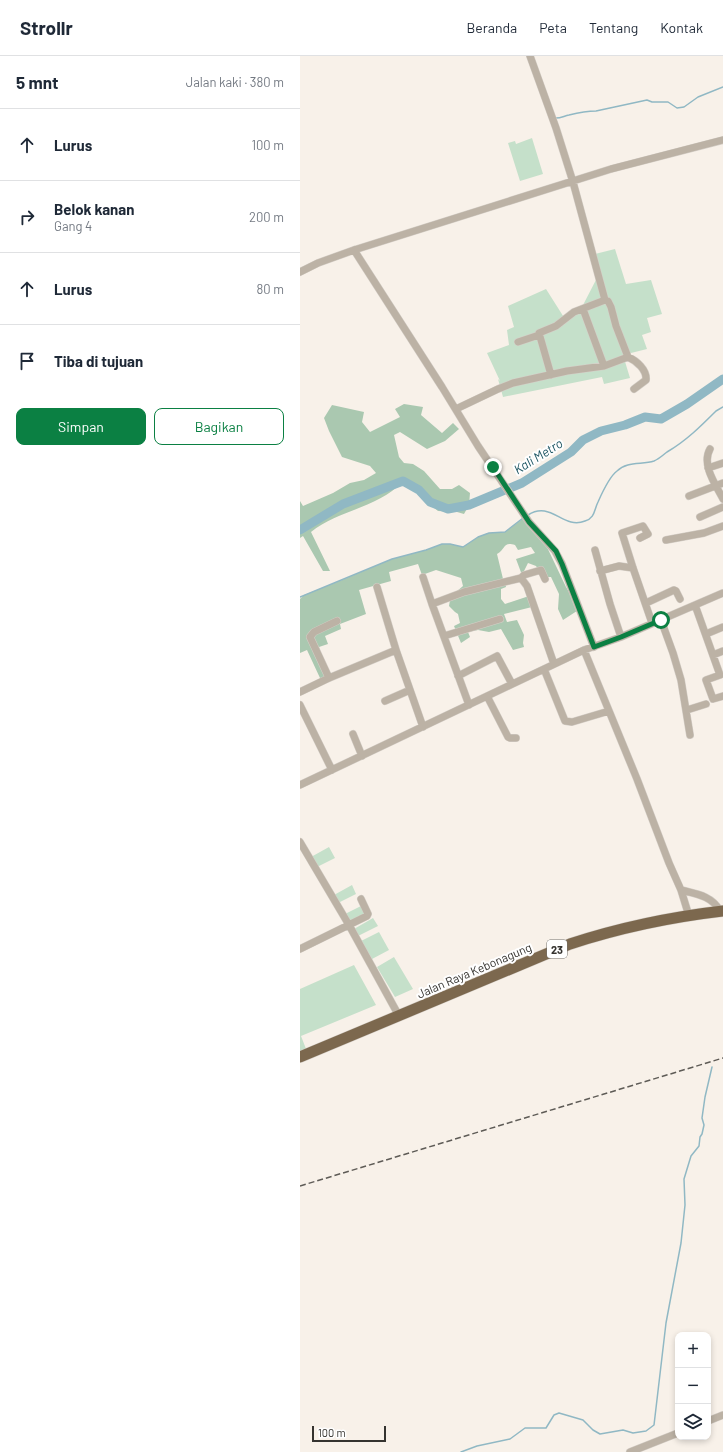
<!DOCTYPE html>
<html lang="id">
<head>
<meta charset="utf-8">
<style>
  body { margin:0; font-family:Barlow,sans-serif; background:#f6f6f7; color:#1f2937 }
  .controls { position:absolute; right:12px; bottom:12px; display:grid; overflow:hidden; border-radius:8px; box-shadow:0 2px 6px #0003 }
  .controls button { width:36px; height:36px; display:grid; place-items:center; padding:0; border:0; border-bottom:1px solid #e0e1e3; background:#fff; color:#1f2937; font:20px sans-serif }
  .scale { position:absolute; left:12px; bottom:10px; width:74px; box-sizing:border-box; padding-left:4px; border:2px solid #35332f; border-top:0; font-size:11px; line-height:14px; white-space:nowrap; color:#35332f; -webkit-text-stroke:3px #fff; paint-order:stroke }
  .stop { position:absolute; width:12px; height:12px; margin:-9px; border:3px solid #0b8043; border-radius:50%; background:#fff }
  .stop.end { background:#0b8043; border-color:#fff; box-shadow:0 1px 4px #0008 }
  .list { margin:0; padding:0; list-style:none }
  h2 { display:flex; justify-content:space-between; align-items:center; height:52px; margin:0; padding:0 16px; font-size:17px }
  h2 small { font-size:13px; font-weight:400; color:#747a83 }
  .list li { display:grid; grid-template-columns:26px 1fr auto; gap:12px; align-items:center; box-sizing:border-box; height:72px; padding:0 16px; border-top:1px solid #e0e1e3 }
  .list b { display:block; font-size:15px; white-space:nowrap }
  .list p { margin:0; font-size:13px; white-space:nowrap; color:#747a83 }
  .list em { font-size:13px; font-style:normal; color:#747a83 }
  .actions { display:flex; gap:8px; padding:12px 16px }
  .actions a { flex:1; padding:9px 0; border:1px solid #0b8043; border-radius:8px; text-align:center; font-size:14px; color:#0b8043 }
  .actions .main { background:#0b8043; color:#fff }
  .icon { flex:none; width:22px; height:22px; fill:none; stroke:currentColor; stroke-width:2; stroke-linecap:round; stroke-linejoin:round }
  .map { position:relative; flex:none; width:423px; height:1396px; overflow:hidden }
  header { display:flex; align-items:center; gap:24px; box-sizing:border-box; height:56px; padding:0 20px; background:#fff; border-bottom:1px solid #e0e1e3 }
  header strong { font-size:19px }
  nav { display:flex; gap:22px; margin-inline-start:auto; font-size:14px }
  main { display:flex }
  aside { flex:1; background:#fff }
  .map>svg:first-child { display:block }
  .green { fill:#c5e0ca }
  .forest { fill:#aac8b0 }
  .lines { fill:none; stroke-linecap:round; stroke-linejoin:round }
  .stream { stroke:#90b8c4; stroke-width:1.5 }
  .river { stroke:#90b8c4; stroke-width:9 }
  .minor-casing { stroke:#d5cfc8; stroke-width:8 }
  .highway-casing { stroke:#d5cfc8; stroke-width:12 }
  .minor { stroke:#bcb2a5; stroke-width:7 }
  .highway { stroke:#7c684e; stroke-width:11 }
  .rail { stroke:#5e5b56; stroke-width:1.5; stroke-dasharray:6 3; stroke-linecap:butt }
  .route { stroke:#0b8043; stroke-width:5 }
  .labels { text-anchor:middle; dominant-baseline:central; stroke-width:4; stroke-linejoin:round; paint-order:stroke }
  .shield { fill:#fff; stroke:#72706d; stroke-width:1 }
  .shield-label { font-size:11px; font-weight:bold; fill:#35332f }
  .street-label { font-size:12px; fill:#35332f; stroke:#fff }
  .water-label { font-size:13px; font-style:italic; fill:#1d5562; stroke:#fff }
</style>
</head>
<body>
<header>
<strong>Strollr</strong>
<nav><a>Beranda</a><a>Peta</a><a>Tentang</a><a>Kontak</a></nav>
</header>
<main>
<aside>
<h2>5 mnt<small>Jalan kaki · 380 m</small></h2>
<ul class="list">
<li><svg class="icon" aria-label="ahead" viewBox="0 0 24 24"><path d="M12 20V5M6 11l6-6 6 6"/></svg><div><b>Lurus</b></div><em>100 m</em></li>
<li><svg class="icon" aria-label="right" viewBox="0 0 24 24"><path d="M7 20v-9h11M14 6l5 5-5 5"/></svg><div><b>Belok kanan</b><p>Gang 4</p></div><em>200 m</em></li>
<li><svg class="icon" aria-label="ahead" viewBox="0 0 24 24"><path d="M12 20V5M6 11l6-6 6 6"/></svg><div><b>Lurus</b></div><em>80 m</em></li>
<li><svg class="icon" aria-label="arrive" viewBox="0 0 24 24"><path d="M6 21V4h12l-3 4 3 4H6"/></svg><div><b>Tiba di tujuan</b></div></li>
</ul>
<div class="actions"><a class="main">Simpan</a><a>Bagikan</a></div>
</aside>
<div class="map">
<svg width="423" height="1396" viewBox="0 0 423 1396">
  <rect width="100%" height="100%" fill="#f8f1e9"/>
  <path class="green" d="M232 82 243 118 220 125 208 87 215 85 216 88Z
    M315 193 326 228 351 224 362 258 347 262 351 276 342 279 347 293 323 299 330 322 304 328 302 321 203 341 198 323 200 325 187 297 209 289 207 274 214 271 208 250 246 233 265 263 282 251 298 220 291 199Z
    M29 791 35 802 17 811 11 801Z
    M52 829 56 838 38 847 34 839Z
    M63 849 68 857 50 867 45 858Z
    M73 862 78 870 58 880 54 873Z
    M79 876 89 894 72 903 61 885Z
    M94 901 113 933 95 941 77 911Z
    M54 909 76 949 1 980 8 998 0 1001V933Z"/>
  <path class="forest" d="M104 348 123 351 121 359 142 377 153 367 159 373 145 385 127 393 100 376 94 379 99 401 104 407 113 408 124 415 140 433H152L159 429 170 437 169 449 164 458 157 456 138 455 128 447 119 434 103 425C79 452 38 454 11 476L30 515H23L3 480 0 482V445L3 450 33 437 50 427 64 424 76 417 70 410 42 401 29 375 24 362 32 349 64 356 62 366 70 376 100 361 95 353Z
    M225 461 246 489 266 531 280 553 263 564 258 553 259 538 251 521H243L236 510 228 507 222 519 216 503 235 497 231 491 218 494 215 489C203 485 206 493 197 498L204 527 205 525 206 531 201 533V543L205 548 229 540 232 551 204 558 207 566 217 564 224 579 223 587 224 591 213 594 201 573 189 576 178 574 168 576 170 581 161 587 154 570 160 567 158 558 155 556 149 550 151 538 156 536 163 530 161 522 136 514 122 519 118 508 89 516 91 525 59 534 66 558 40 568 41 573 25 580 28 588 19 591 29 622H20L7 594 0 597V543L4 539 42 524 92 503 126 494 142 488H150L163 491 178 481 188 477 205 476Z"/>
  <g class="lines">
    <path class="stream" d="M256 62C261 62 264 60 269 59 277 57 287 55 296 55L347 44 352 46H368L377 52 384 51 398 41 423 31
      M228 459C251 444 263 474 285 465 295 462 294 454 298 446 302 437 309 421 317 415 327 405 342 409 354 405 359 403 363 399 367 396 386 385 401 370 416 355L423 351
      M0 541 92 503 126 494 142 488H150L163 491 178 481 189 477 205 476 223 462
      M161 1396 177 1390 210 1383 225 1372H246L254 1359 259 1357 283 1364 293 1374 300 1378 323 1374 333 1377 346 1375 354 1369 366 1267 381 1187 385 1149 384 1123 391 1100 399 1090 400 1081 402 1078 404 1069 402 1062 405 1041 412 1011"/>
    <path class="river" d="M0 474 43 448 103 425 119 434 130 446 148 453 169 449 222 427 271 396 283 384 301 375 325 369 345 361 361 363 387 348 423 323"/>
    <g class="minor-casing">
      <path id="minor" d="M54 194 142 331 178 390 229 466 255 495 262 508 294 591
        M0 216 18 207 54 194 311 113 423 84
        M283 253 304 310
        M218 286 239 279
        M328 301C337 305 347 314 346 324L334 333
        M251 319 239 277 256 270 274 256 305 244
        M156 353 198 333 213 327 267 315 304 310 328 301 316 270 311 251 308 245 305 244 273 126 256 72 230 0
        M410 393C401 409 416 429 423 443
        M408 412 423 407
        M389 440 423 427
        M400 461 423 451
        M340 482 348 478 343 470 322 477 333 512 352 567
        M366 484 404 477 423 470
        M295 494 310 548 321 581
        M300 515 319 510 333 512
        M123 521 132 548
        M221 522 224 519 241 514 245 523
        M77 531 96 594 123 671
        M346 547 374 534 376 535 380 543
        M395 549 420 619 406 624 413 643 423 640
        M361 564 373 597 381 624 390 679
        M406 578 423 571
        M144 580 200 563
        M284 594 337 723 369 807 381 834C397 838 412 840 420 855
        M413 599 423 595
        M244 613 265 665 272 666 309 655
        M158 620 197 600 212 628
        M29 622 10 581 14 576 37 565
        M0 636 29 622 96 594
        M187 640 208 681 210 682H216
        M85 645 110 634
        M0 649 32 714
        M169 649 132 548 164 536 221 522 227 530 254 608
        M387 654 406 648
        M53 678 62 700
        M0 729 284 594 321 581 423 537
        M0 786 49 869 99 960
        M381 834 389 860
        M0 893 67 860 68 858 61 843
        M408 1365 423 1359
        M330 1396 378 1377"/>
    </g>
    <g class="highway-casing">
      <path id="highway" d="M0 1001 270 888C319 872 371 861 423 855"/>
    </g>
    <use href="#minor" class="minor"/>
    <use href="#highway" class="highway"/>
    <path class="rail" d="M0 1130 423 1002"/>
  </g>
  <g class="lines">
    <path class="route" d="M193 411 229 466 256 495 262 508 294 591 321 581 361 564"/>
  </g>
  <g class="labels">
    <rect class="shield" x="247" y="884" width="20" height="18" rx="3"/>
    <g class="shield-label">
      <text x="257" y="893">23</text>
    </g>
    <g class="street-label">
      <text transform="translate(174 914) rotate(-23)">Jalan Raya Kebonagung</text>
    </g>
    <g class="water-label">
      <text transform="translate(238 400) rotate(-32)">Kali Metro</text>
    </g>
  </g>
</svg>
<div class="controls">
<button>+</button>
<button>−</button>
<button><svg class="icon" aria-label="layers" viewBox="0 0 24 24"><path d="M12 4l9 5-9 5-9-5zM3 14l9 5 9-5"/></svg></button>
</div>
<div class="scale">100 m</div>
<div class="stop" style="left:361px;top:564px"></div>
<div class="stop end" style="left:193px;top:411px"></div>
</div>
</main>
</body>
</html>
